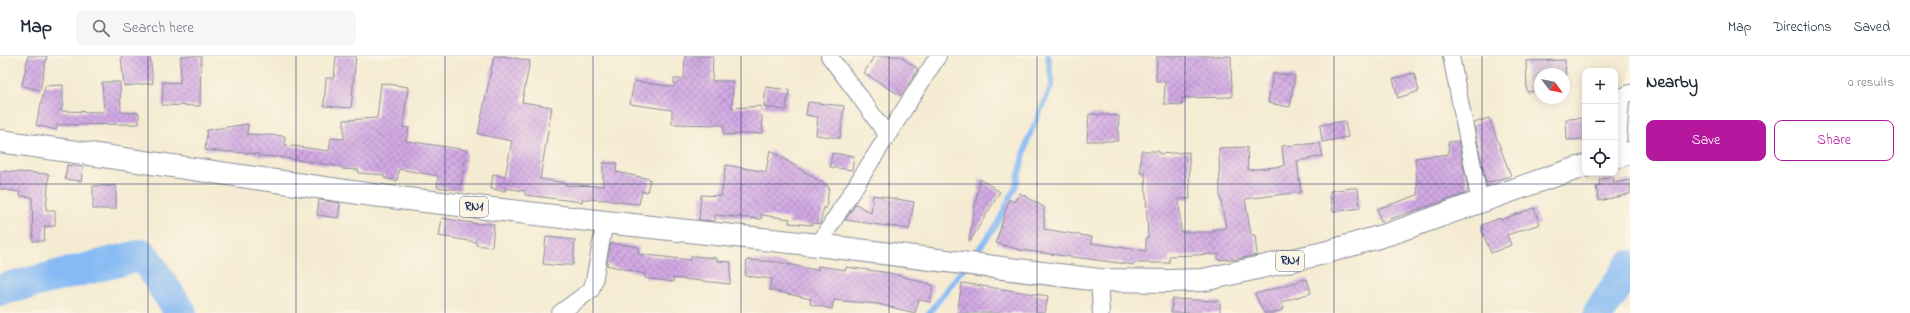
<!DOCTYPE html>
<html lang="en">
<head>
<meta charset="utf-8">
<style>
  body { margin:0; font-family:"Indie Flower",sans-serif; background:#f6f6f7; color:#1f2937 }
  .controls { position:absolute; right:12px; top:12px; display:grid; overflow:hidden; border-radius:8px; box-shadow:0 2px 10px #0003 }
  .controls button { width:36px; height:36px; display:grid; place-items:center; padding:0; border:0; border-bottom:1px solid #e0e1e3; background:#fff; color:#1f2937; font:20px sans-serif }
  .compass { position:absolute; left:1534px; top:12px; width:36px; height:36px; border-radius:50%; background:#fff; box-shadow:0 2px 10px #0003; rotate:122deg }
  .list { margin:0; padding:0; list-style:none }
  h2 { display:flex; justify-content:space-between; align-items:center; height:52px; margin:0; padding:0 16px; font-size:17px }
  h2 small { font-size:13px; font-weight:400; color:#747a83 }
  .actions { display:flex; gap:8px; padding:12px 16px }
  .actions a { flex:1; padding:9px 0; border:1px solid #b5179e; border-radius:8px; text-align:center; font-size:14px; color:#b5179e }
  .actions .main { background:#b5179e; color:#fff }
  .icon { flex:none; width:22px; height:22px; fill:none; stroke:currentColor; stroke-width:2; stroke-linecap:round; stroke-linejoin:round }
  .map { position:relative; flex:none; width:1630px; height:257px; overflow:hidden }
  header { display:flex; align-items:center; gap:24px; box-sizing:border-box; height:56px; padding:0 20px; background:#fff; border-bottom:1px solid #e0e1e3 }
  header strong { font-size:19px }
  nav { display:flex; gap:22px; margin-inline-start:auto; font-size:14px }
  .search { width:280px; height:36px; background:#f6f6f7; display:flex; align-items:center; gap:10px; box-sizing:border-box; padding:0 14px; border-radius:8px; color:#747a83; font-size:15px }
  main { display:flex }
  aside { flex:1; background:#fff }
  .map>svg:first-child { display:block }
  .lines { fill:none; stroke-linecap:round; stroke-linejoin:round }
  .stream { stroke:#85baf4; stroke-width:5.5 }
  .river { stroke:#85baf4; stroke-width:32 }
  .building { fill:url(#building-cross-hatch) }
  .street-casing { stroke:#888d98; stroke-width:18 }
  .highway-casing { stroke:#888d98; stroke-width:24 }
  .street { stroke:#fff; stroke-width:16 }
  .highway { stroke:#fff; stroke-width:22 }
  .grid { fill:none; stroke:#1b2f5e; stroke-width:1; stroke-opacity:0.55 }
  .labels { text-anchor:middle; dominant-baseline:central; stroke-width:4; stroke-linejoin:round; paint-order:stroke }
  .shield { fill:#fcf5e5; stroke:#5e6a86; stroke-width:1 }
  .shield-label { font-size:12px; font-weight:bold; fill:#1b2f5e }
</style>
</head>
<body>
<header>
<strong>Map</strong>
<div class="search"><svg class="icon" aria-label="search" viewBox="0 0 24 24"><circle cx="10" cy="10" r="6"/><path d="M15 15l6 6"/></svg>Search here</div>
<nav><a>Map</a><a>Directions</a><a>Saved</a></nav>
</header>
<main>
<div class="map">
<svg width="1630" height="257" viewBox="0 0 1630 257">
  <defs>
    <pattern id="building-cross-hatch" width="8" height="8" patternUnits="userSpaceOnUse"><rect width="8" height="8" fill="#d2a9e4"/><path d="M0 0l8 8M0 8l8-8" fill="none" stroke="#aa8abc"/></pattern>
  </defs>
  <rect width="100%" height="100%" fill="#fcf5e5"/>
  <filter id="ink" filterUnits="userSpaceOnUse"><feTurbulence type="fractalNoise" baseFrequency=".025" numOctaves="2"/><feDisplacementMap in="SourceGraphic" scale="8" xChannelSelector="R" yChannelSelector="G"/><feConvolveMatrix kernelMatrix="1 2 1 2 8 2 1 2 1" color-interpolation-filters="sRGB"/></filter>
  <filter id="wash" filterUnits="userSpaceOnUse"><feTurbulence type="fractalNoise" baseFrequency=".012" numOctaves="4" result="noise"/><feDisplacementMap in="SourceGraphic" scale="16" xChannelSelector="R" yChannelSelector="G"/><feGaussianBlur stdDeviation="0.9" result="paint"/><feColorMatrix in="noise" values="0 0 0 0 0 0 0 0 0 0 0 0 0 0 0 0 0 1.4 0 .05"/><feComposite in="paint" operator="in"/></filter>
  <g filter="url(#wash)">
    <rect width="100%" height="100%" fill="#f5ebd2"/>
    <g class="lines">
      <path class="stream" d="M971 203 996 170 1016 130 1028 83 1052 29 1048 0
        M929 257 964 212"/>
      <path class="river" d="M0 234 143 199 181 257
        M1599 257 1630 210"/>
    </g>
    <g id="blocks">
      <path class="building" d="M28 0H47L40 34 22 30Z
        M121 0H150L153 27 124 30Z
        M181 0H201L200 50 162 49 163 26 180 27Z
        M336 0H356L351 52 324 50 326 22H334Z
        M494 0H504L530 5 522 46 552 51 540 123 565 127V129L603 130V107H617L616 116 650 123 647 136 642 135 639 148 611 145V144L582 143V146L525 139V135L505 132V135L491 133 493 118 505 121 512 85 478 78Z
        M685 0H713L712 25H733L732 52 761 50 763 77 724 79 723 69 672 68V54L630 48 634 25 674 31V23H684Z
        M874 0H900L918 13 901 40 864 17Z
        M1157 0H1231L1232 41 1182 42V49L1164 48 1165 25H1156Z
        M1565 4 1566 34H1564V18H1540V35L1527 36 1526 5Z
        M1273 17 1295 20 1290 51 1268 47Z
        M1414 17 1419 35 1398 42 1393 23Z
        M102 26H120L121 56 139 57V68L57 69 56 74 36 69 45 30 63 29V46L61 55 104 56Z
        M381 27 408 31 403 71 409 72 406 85 467 94 460 134 437 131 438 120 399 113 397 125 384 122V119L358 117 359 114 342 113V111L279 101 258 100 259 98 205 94 207 74 248 68 247 78 285 80V89L329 95 331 82 344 83V64L377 62Z
        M766 31 789 34 786 54 764 51Z
        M808 46 844 50 840 82 816 79 818 61 806 59Z
        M1089 58 1119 60 1118 85H1087Z
        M1489 62 1511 120 1486 127 1474 67Z
        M1585 62V83L1567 84 1566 63Z
        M1345 65 1348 81 1322 86 1320 69Z
        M1458 85 1468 132 1467 137 1381 166 1377 153 1418 139 1415 102 1449 98 1448 86Z
        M1320 87 1323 100 1297 105 1301 136 1245 143 1251 179H1255L1257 199 1233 204V203L1218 204V198L1169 200V207H1134V209L1020 194 996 187 1009 143 1014 146 1020 137 1044 151V173L1092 181 1091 187 1146 195V182H1148L1145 117H1140L1141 95H1159V98L1189 96 1190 143H1179L1181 176H1213V174L1226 172 1220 140 1219 92 1247 91 1248 114 1284 110 1282 90Z
        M770 94 829 131 826 153 824 151 820 168 812 167V169L789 167 790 163 762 159 761 163 715 159V165L699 164 701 139 721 140 726 109 766 116Z
        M832 97 854 100 852 114 830 111Z
        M67 109 83 111 81 125 65 123Z
        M0 115 49 118 46 154H55V170H45L44 185H33L32 141 20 140V136L0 133Z
        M1613 121 1614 127 1630 124V138L1599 145 1596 131 1600 130 1599 124Z
        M980 123 1000 136 970 185 969 184Z
        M93 130H116V153H93Z
        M1351 132H1358L1360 152 1333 156 1330 135Z
        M873 139 914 146 909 173 845 164 856 148 871 157Z
        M319 144 340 147 338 162 317 159Z
        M1534 152 1540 168 1507 179 1511 189 1491 197 1482 175V169L1500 162V164Z
        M442 162 478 168H494L492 191 476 189V186L439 180Z
        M546 181 575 184 573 209H563L562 210 543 208Z
        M613 187 639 191 638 198 691 204 692 200 717 202V205L731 206 730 228 673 222V226L645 222V218L607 209 610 189Z
        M747 204 778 206 811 213 818 214V210L846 214V211L890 217 933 229 930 246 919 244 915 257 878 248 834 244 832 253 810 248 811 243 769 234 772 223 745 220Z
        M1307 223 1311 237 1281 246 1284 253 1275 257H1264L1255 238Z
        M962 227 1048 240 1045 257H957Z
        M1172 243 1220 245V257H1171Z"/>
    </g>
  </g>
  <g filter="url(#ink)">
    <use href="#blocks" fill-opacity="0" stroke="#888d98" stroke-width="1"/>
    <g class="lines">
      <g class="street-casing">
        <path id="street" d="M829 0 860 41 887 79
          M1451 0 1480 146
          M1617 100 1621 43 1623 40 1630 37
          M818 189 938 0
          M1099 224 1101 257
          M560 257 591 234 594 225 605 166"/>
      </g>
      <g class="highway-casing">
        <path id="highway" d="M0 85 373 139 605 166 818 189 1099 224 1168 225 1203 224 1324 197 1392 177 1550 121 1585 110
          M1615 101 1630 97"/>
      </g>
      <use href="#street" class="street"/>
      <use href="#highway" class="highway"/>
    </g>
  </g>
  <path class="grid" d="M148 0V257M296 0V257M445 0V257M593 0V257M741 0V257M889 0V257M1037 0V257M1185 0V257M1334 0V257M1482 0V257M0 128H1630"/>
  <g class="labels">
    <g class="shield">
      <rect x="460" y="141" width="28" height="20" rx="3"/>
      <rect x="1276" y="195" width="28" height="20" rx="3"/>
    </g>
    <g class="shield-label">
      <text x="474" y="151">RN1</text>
      <text x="1290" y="205">RN1</text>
    </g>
  </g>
</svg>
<div class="controls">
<button>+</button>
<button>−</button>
<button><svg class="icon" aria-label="locate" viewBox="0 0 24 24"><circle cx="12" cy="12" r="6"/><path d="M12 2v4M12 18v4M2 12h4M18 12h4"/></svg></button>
</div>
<svg class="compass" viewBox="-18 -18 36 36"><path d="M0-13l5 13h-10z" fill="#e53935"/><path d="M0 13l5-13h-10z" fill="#747a83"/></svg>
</div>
<aside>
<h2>Nearby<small>0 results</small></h2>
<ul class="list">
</ul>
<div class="actions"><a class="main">Save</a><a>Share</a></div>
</aside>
</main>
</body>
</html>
